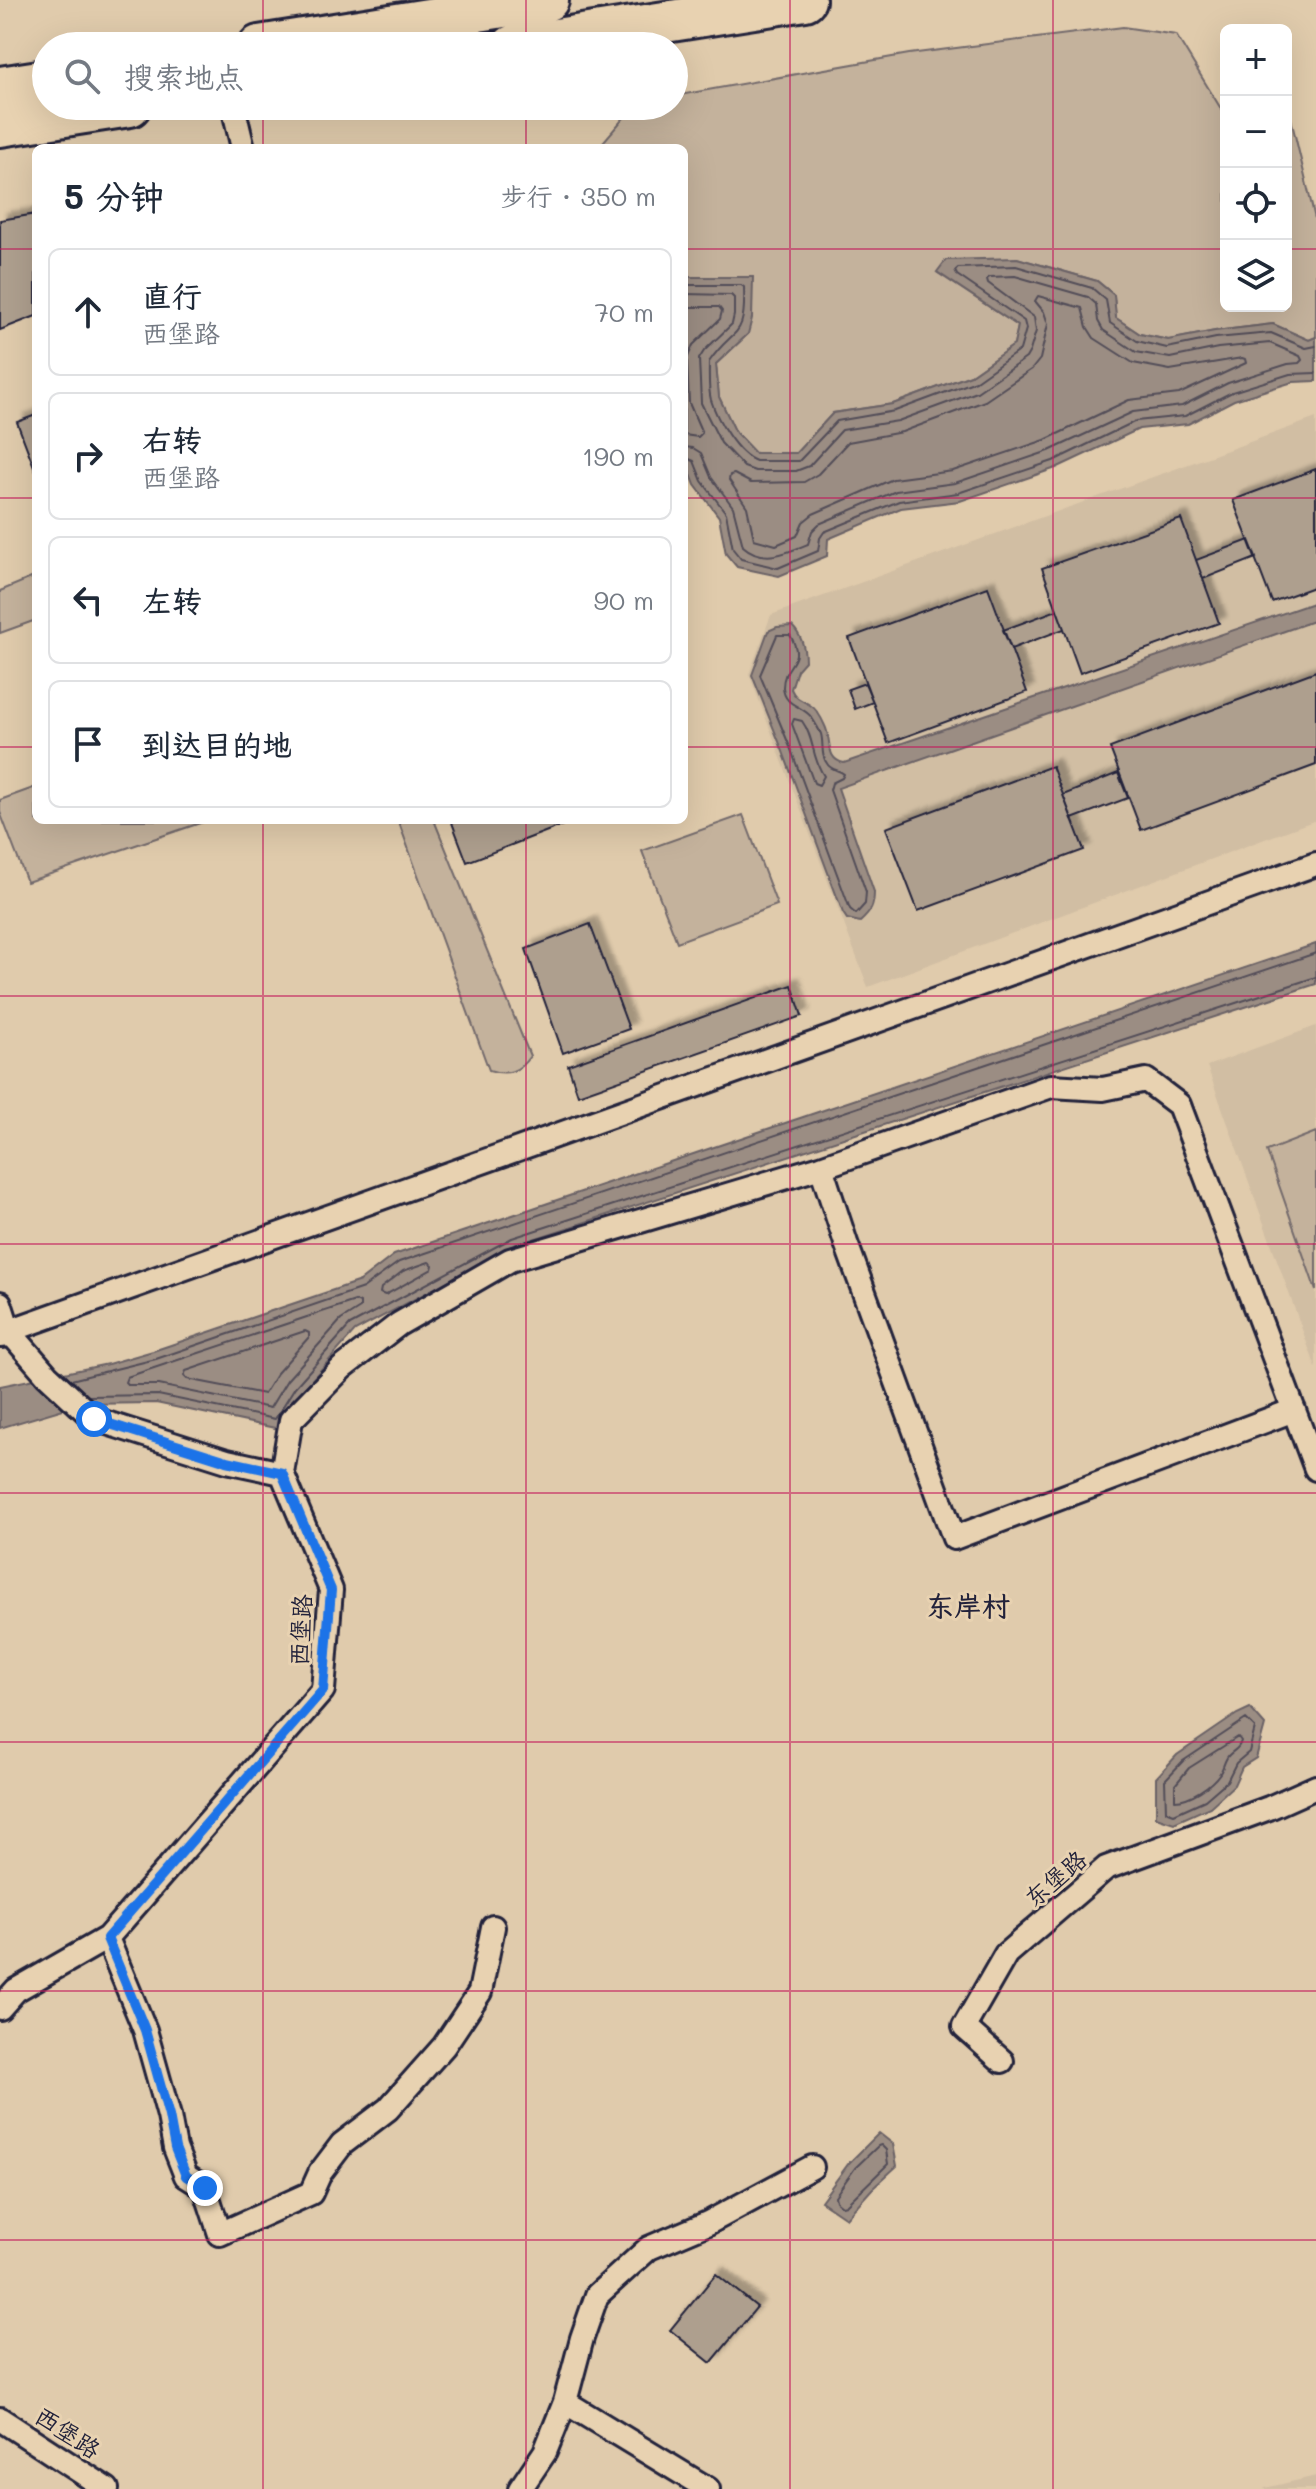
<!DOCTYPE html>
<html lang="zh">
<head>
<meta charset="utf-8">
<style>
  body { margin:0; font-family:Mali,"LXGW WenKai TC",sans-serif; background:#f2f2f3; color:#1f2937 }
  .controls { position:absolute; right:24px; top:24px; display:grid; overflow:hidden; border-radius:12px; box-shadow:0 8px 32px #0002 }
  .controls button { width:72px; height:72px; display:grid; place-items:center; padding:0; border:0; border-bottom:2px solid #e0e1e3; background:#fff; color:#1f2937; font:40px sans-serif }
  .stop { position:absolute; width:24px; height:24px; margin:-18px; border:6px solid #1a73e8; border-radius:50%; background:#fff }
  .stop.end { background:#1a73e8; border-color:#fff; box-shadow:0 2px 8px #0008 }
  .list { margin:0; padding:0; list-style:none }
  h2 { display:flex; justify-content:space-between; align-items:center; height:104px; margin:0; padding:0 32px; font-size:34px }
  h2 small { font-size:26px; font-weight:400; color:#747a83 }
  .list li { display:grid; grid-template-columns:52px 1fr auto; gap:24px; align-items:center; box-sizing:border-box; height:128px; margin:0 16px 16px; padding:0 16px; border:2px solid #e0e1e3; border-radius:12px }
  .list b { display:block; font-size:30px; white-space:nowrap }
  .list p { margin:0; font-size:26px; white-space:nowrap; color:#747a83 }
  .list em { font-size:26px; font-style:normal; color:#747a83 }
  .icon { flex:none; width:44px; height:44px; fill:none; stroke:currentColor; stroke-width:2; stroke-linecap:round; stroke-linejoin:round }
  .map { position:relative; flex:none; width:1316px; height:2489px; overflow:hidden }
  .search { position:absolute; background:#fff; box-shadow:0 8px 32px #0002; left:32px; top:32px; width:656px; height:88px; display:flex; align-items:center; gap:20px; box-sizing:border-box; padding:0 28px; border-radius:44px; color:#747a83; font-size:30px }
  .panel { position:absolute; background:#fff; box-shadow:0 8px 32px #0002; left:32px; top:144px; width:656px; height:680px; border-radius:12px }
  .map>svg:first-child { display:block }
  .built { fill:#d1bea3 }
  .green { fill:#c4b29c; stroke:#736a6c; stroke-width:2 }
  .water { fill:#9b8d83; stroke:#6b6266; stroke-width:2 }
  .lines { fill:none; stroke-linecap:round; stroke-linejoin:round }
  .shore { stroke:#524d58; stroke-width:2 }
  .building { fill:#ae9f8e; stroke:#22223b; stroke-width:2; filter:url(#shadow) }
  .street-casing { stroke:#22223b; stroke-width:28 }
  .secondary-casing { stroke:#22223b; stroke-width:36 }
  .highway-casing { stroke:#22223b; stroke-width:46 }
  .street { stroke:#e8d2b1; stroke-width:22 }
  .secondary { stroke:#e8d2b1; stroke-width:30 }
  .highway { stroke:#e8d2b1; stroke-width:40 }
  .route { stroke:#1a73e8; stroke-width:10 }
  .grid { fill:none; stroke:#c2185b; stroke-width:2; stroke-opacity:0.55 }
  .labels { text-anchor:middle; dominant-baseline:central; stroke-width:6; stroke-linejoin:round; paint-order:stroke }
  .street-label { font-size:24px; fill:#22223b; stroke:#e8d2b1 }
  .quarter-label { font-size:28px; font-weight:bold; fill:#22223b; stroke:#e8d2b1 }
</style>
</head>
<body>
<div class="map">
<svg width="1316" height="2489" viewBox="0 0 1316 2489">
  <defs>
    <filter id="shadow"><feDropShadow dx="7" dy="-7" stdDeviation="2" flood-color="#0004"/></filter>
  </defs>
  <rect width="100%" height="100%" fill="#e0cbac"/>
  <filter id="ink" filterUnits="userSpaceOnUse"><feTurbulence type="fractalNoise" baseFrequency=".0125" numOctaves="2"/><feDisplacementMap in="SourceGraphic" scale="16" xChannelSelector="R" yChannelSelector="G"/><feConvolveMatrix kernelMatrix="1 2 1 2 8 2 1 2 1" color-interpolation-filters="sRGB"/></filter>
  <g filter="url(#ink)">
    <path class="built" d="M1316 418V820L868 987 749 674 771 615Z
      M1316 1026V1368L1207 1066Z
      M1316 2476V2489H1264L1265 2488Z"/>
    <path class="green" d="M1123 27 1176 35 1223 112 1226 111V306H1286V98L1316 223V337L1309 340 1273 324 1215 331 1169 340 1140 334 1116 318 1114 295 1097 281 1017 258 938 273 1018 326 1014 345 971 375 893 404 833 413 796 453H755L736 433 719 397 716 364 748 334 690 277 684 274V148H598L634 106H674V96L909 54Z
      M36 576V620L0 633V591Z
      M36 787V820H209L27 882 0 812V800Z
      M743 815 777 905 677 942 642 851Z
      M398 820H434L530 1056C519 1072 507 1076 489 1070Z
      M1316 1132V1291L1267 1151Z"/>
    <path class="water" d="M1017 258 1097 281 1114 295 1116 318 1140 334 1168 340 1215 331 1273 324 1309 340 1316 337V381L1293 382 1234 400 1188 424 1139 429 1056 468 960 501 901 508 828 539 827 556 779 576 737 567 726 554 719 517 695 485 684 456V274L690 277H753L752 318 748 334 716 364 719 397 736 433 755 453H796L833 413 893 404 971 375 1014 345 1018 326 937 272 946 260Z
      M1316 602V620L838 788 874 892C874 907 871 912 860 922L847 919 843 913 782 749 752 675 768 631 777 627 792 626C802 636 805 647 805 661L797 670 791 689C796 700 801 699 810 705 817 709 822 719 825 726 832 740 825 759 844 763Z
      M1316 944V984L515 1245 355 1331 301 1392 280 1429 156 1403 80 1404 0 1428V1386L108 1364 153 1351 360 1281 394 1255Z
      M1250 1708 1265 1725 1256 1758 1242 1767 1234 1785 1210 1807 1174 1823 1156 1817V1778L1177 1755 1237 1714Z
      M879 2133 893 2144 897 2166 872 2189 846 2218 821 2201 849 2163Z"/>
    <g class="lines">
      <path class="shore" d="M684 283 690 285H741L744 287C746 342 734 325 709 362 709 373 708 389 711 400 717 420 737 454 756 461H799L837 421 895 411 976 381 1020 350 1026 329 1024 321 957 275 955 271 958 268 1016 266 1092 288 1106 300 1110 323 1137 341 1167 348 1216 338 1271 333 1306 348 1316 346
        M684 294 731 295 734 298V315L732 324 704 351 699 359 701 403 721 443 744 467 755 471H796L809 466 842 430 898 421 977 392 1026 358 1030 351 1036 331 1034 317 988 283 987 279 990 277 1015 276 1088 297 1096 304 1098 321 1103 330 1136 352 1170 358 1218 348 1270 343 1300 356 1302 360 1299 363 1288 364 1228 383 1182 406 1133 412 1049 451 955 483 896 491 819 524 812 531 808 544C787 553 763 564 743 546L733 507 711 477 701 453 693 448 684 447
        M1038 296 1082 308 1087 327 1094 338 1133 363 1170 370 1242 358 1245 359 1246 363 1179 394 1129 400 1045 440 953 471 893 479 813 514 803 522 797 536 776 545 754 539 747 507 729 480 730 475 734 474 751 483 804 482 818 474 848 442 902 432 985 401 1032 369 1040 359 1048 324 1044 312 1035 301Z
        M684 307H719L722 311 720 319 693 345 687 359 689 403 702 433 698 437 684 435
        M684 457 694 461 702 481 726 513 733 549 741 559 778 568 818 551 820 538 824 532 899 501 958 493 1053 461 1136 421 1185 416 1232 392 1290 374 1316 373
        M777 635H790C807 664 783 662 783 687 784 707 803 705 812 718 815 723 819 729 821 734 824 745 820 755 828 765 832 770 839 770 844 774L842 778 832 783 830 790 866 892 865 904 856 914 850 909 790 747 760 675Z
        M794 719 802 721C815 739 811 757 824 776L819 785 814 783 792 724Z
        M429 1262 433 1265 432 1269 385 1295 380 1293 381 1288 403 1271Z
        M355 1301 360 1303V1308L341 1320 287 1380 270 1408 159 1385H128L125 1382 127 1377Z
        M305 1331 309 1333V1337L277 1373 264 1394 187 1379 184 1376 186 1371Z
        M71 1380 156 1359 363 1288 399 1262 1316 953
        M88 1396 158 1395 275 1419 295 1387 350 1325 512 1238 1316 977
        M1246 1719 1255 1728 1249 1752 1236 1763 1227 1781 1205 1800 1174 1814 1166 1811 1165 1780 1183 1761Z
        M1238 1737 1241 1741C1239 1749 1235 1749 1229 1755 1224 1760 1224 1767 1220 1773 1211 1786 1190 1800 1175 1800V1785L1189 1768Z
        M881 2145 886 2150 888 2164 846 2205 842 2206 836 2201 835 2196 855 2168 878 2146Z"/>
    </g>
    <path class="building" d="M36 214V316L0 330V220Z
      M36 415V472L17 422Z
      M1316 469V586L1272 602 1233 500Z
      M1181 519 1219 623 1080 673 1042 568Z
      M1249 540 1256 558 1203 579 1196 560Z
      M988 587 1027 692 888 743 849 638Z
      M1057 610 1064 629 1011 649 1003 630Z
      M1316 671V765L1141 830 1110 748Z
      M865 683 873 702 855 709 848 689Z
      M1052 766 1084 850 918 911 886 828Z
      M1118 773 1128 798 1072 819 1063 795Z
      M451 820H576L467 862Z
      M590 924 629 1029 563 1053 526 949Z
      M792 985 802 1016 578 1095 568 1065Z
      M716 2274 757 2307 711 2363 670 2330Z"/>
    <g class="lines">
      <g class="street-casing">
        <path id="street" d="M233 106 243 148
          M821 1167 846 1243 954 1538 1294 1410
          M0 1303 9 1331 47 1375 94 1419 227 1461 282 1473 331 1590 323 1690 107 1938 16 1990 0 2008
          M9 1331 1316 864
          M282 1473 291 1420 342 1368 399 1324 510 1260 821 1167 1051 1086 1103 1089 1146 1080 1179 1105 1316 1469
          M107 1938 145 2030 169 2116 175 2148 186 2176 205 2188 220 2234 311 2193 320 2173 342 2144 388 2109 444 2046 480 1992 493 1927
          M1002 2061 964 2027 1006 1954 1106 1868 1269 1808 1316 1787
          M565 2402 708 2489
          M0 2419 107 2489
          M520 2489 545 2452 565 2402 582 2338 597 2295 649 2248 708 2223 812 2167"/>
      </g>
      <g class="secondary-casing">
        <path id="secondary" d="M0 1332 9 1331"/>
      </g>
      <g class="highway-casing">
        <path id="highway" d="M259 46 548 0
          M512 46 805 0
          M0 87 46 80
          M0 126 130 106"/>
      </g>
      <use href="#street" class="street"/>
      <use href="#secondary" class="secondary"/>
      <use href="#highway" class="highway"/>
    </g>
  </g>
  <g class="lines" filter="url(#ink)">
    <path class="route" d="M94 1419 227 1461 282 1473 331 1590 323 1690 107 1938 145 2030 169 2116 175 2148 186 2176 205 2188"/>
  </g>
  <path class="grid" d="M263 0V46M526 0V46M790 0V2489M1053 0V2489M263 106V148M526 106V148M0 249H36M684 249H1226M1286 249H1316M0 498H36M684 498H1316M0 747H36M684 747H1316M263 820V2489M526 820V2489M0 996H1316M0 1244H1316M0 1493H1316M0 1742H1316M0 1991H1316M0 2240H1316"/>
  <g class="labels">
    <g class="street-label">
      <text transform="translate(300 1630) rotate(-87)">西堡路</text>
      <text transform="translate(1055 1878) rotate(-40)">东堡路</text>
      <text transform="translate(68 2432) rotate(33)">西堡路</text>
    </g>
    <g class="quarter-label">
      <text x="968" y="1605">东岸村</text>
    </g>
  </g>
</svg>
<div class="controls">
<button>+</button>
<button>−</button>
<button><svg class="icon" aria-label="locate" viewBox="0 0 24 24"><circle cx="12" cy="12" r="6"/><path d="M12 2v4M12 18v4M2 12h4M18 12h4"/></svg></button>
<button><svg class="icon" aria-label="layers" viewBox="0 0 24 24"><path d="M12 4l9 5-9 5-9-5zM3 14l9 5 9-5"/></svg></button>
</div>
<div class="stop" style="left:94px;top:1419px"></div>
<div class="stop end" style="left:205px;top:2188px"></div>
<div class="search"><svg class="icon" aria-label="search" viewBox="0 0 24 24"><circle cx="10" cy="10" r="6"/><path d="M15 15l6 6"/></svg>搜索地点</div>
<section class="panel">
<h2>5 分钟<small>步行 · 350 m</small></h2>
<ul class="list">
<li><svg class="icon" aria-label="ahead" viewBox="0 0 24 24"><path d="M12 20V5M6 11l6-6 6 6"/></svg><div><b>直行</b><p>西堡路</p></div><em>70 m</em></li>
<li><svg class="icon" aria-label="right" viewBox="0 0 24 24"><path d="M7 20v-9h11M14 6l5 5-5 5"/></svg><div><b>右转</b><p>西堡路</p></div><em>190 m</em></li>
<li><svg class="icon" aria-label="left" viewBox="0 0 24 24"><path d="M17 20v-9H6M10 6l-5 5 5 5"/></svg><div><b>左转</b></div><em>90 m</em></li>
<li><svg class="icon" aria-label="arrive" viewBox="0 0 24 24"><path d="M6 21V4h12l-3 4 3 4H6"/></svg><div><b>到达目的地</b></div></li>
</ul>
</section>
</div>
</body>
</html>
